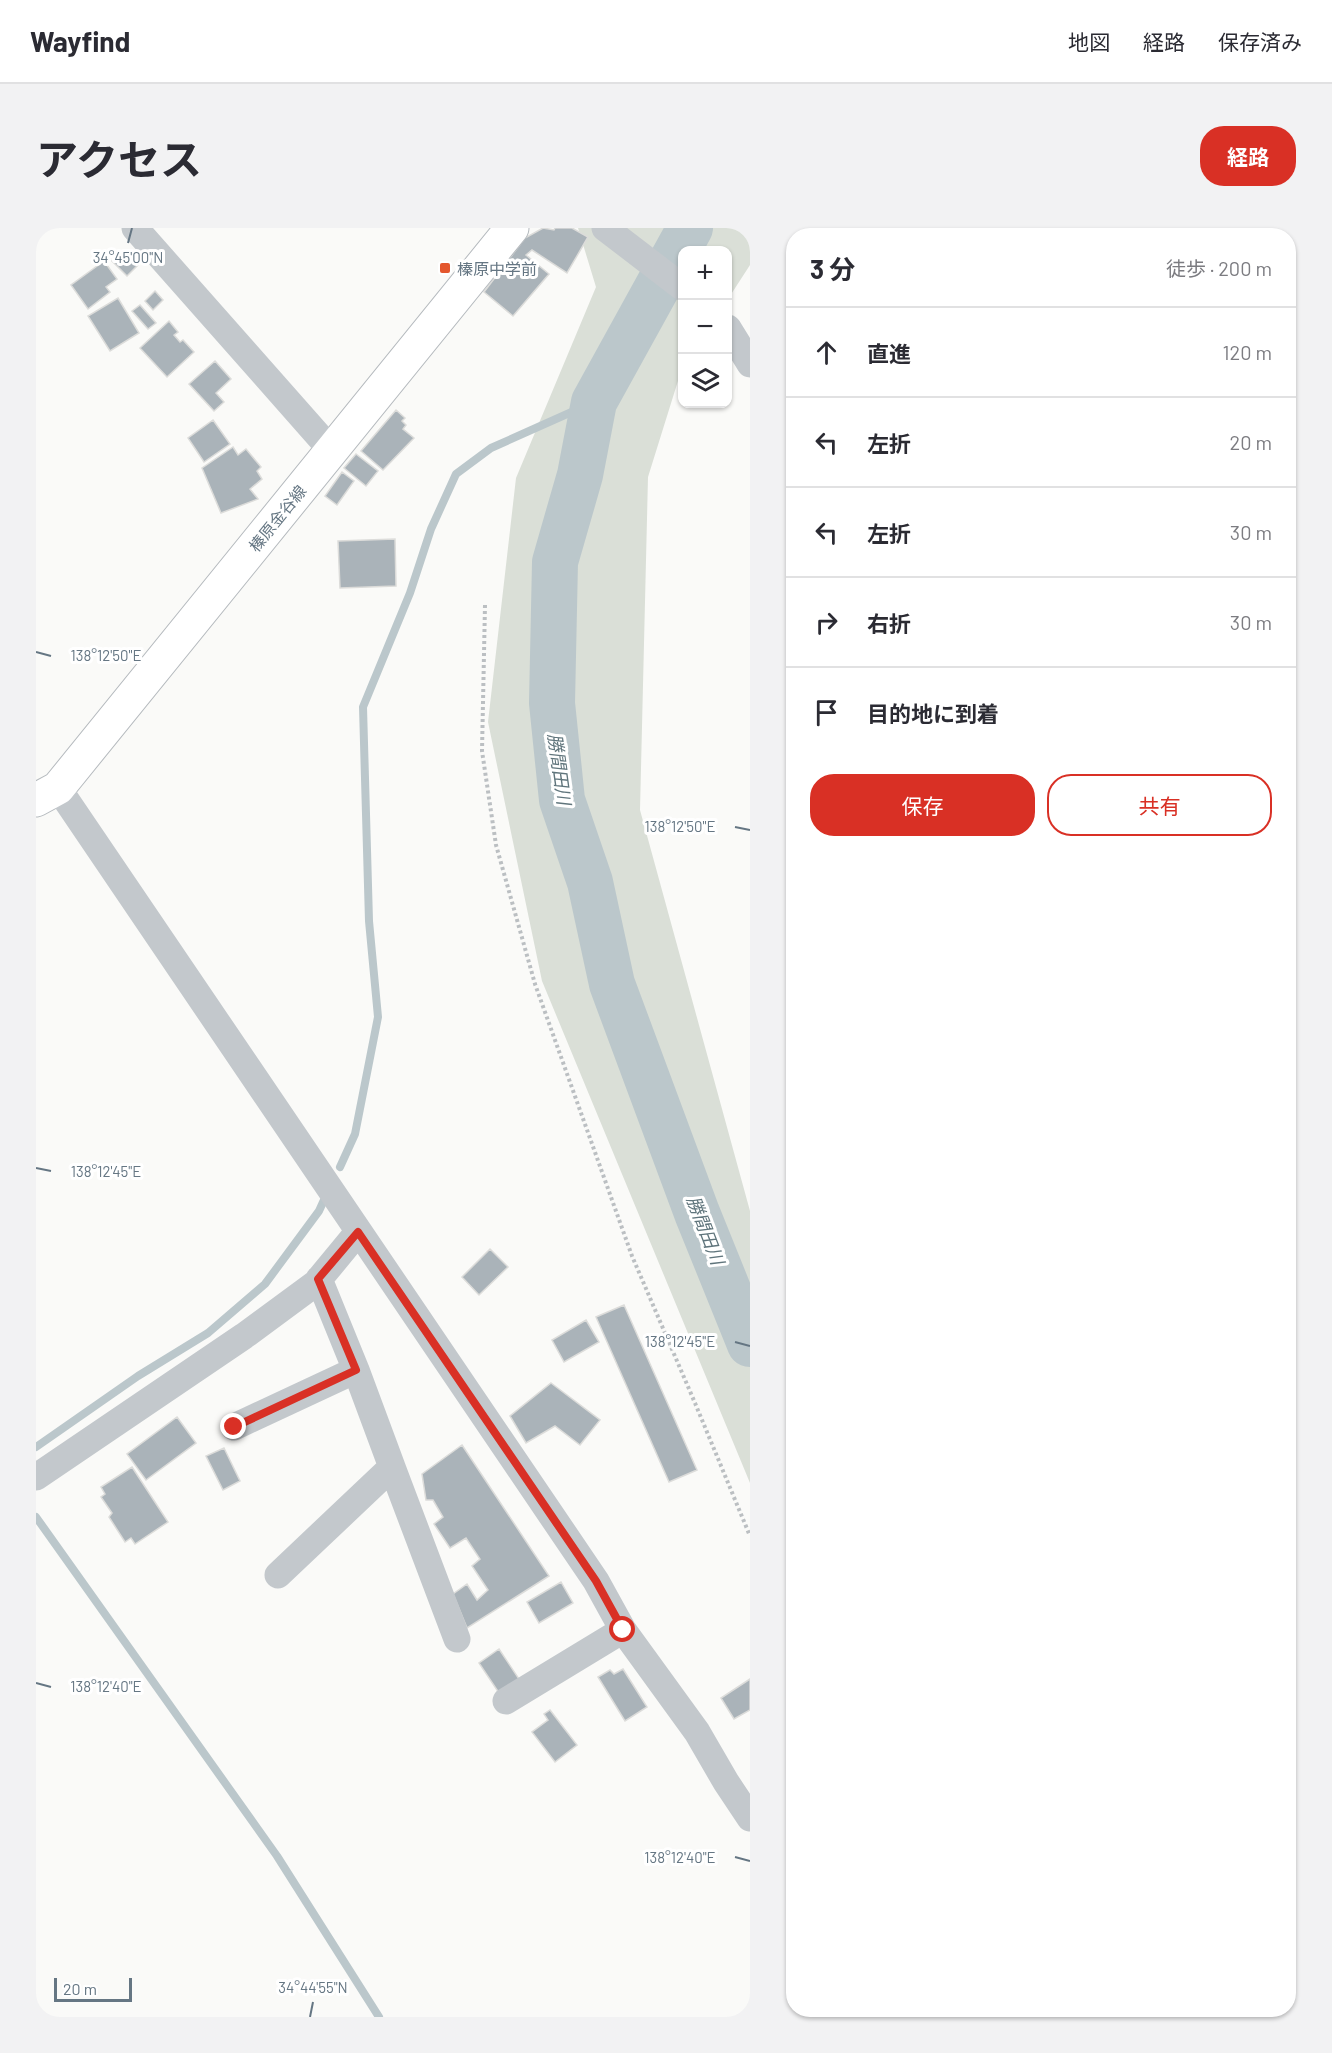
<!DOCTYPE html>
<html lang="ja">
<head>
<meta charset="utf-8">
<style>
  body { margin:0; font-family:Barlow,"Noto Sans JP",sans-serif; background:#f2f2f3; color:#2b2b33 }
  .controls { position:absolute; right:18px; top:18px; display:grid; overflow:hidden; border-radius:12px; box-shadow:0 2px 4px #0004 }
  .controls button { width:54px; height:54px; display:grid; place-items:center; padding:0; border:0; border-bottom:2px solid #e1e1e2; background:#fff; color:#2b2b33; font:30px sans-serif }
  .scale { position:absolute; left:18px; bottom:15px; width:78px; box-sizing:border-box; padding-left:6px; border:3px solid #657683; border-top:0; font-size:16px; line-height:21px; white-space:nowrap; color:#657683; -webkit-text-stroke:4px #fff; paint-order:stroke }
  .stop { position:absolute; width:18px; height:18px; margin:-14px; border:4px solid #d93025; border-radius:50%; background:#fff }
  .stop.end { background:#d93025; border-color:#fff; box-shadow:0 2px 6px #0008 }
  .list { margin:0; padding:0; list-style:none }
  h2 { display:flex; justify-content:space-between; align-items:center; height:78px; margin:0; padding:0 24px; font-size:26px }
  h2 small { font-size:20px; font-weight:400; color:#7c7c81 }
  .list li { display:grid; grid-template-columns:39px 1fr auto; gap:18px; align-items:center; box-sizing:border-box; height:90px; padding:0 24px; border-top:2px solid #e1e1e2 }
  .list b { display:block; font-size:22px; white-space:nowrap }
  .list em { font-size:20px; font-style:normal; color:#7c7c81 }
  .actions { display:flex; gap:12px; padding:18px 24px }
  .actions a { flex:1; padding:14px 0; border:2px solid #d93025; border-radius:24px; text-align:center; font-size:21px; color:#d93025 }
  .actions .main { background:#d93025; color:#fff }
  .icon { flex:none; width:33px; height:33px; fill:none; stroke:currentColor; stroke-width:2; stroke-linecap:round; stroke-linejoin:round }
  .map { position:relative; flex:none; width:714px; height:1789px; overflow:hidden; border-radius:24px }
  header { display:flex; align-items:center; gap:36px; box-sizing:border-box; height:84px; padding:0 30px; background:#fff; border-bottom:2px solid #e1e1e2 }
  header strong { font-size:28px }
  nav { display:flex; gap:33px; margin-inline-start:auto; font-size:21px }
  .intro { display:flex; align-items:center; justify-content:space-between; box-sizing:border-box; height:144px; padding:0 36px }
  h1 { margin:0; font-size:42px }
  .button { padding:15px 27px; border-radius:24px; background:#d93025; color:#fff; font-size:21px; font-weight:700 }
  main { display:flex; gap:36px; padding:0 36px }
  aside { flex:1; background:#fff; border-radius:24px; box-shadow:0 2px 4px #0004 }
  .map>svg:first-child { display:block }
  .green { fill:#dadfd7 }
  .lines { fill:none; stroke-linecap:round; stroke-linejoin:round }
  .stream { stroke:#bbc7cb; stroke-width:8 }
  .river { stroke:#bbc7cb; stroke-width:46 }
  .building { fill:#aab3b9; stroke:#dcdcda; stroke-width:1.5 }
  .major-casing { stroke:#b5babe; stroke-width:35 }
  .path { stroke:#bbbfc2; stroke-width:4; stroke-dasharray:3 3; stroke-linecap:butt }
  .minor { stroke:#c3c8cc; stroke-width:27 }
  .major { stroke:#fff; stroke-width:33 }
  .route { stroke:#d93025; stroke-width:8 }
  .ticks { fill:none; stroke:#657683; stroke-width:2 }
  .poi-dot { fill:#e4572e; stroke:#fff; stroke-width:2 }
  .labels { text-anchor:middle; dominant-baseline:central; stroke-width:6; stroke-linejoin:round; paint-order:stroke }
  .poi-label { font-size:16px; fill:#657683; stroke:#fff; text-anchor:start }
  .street-label { font-size:16px; fill:#657683; stroke:#fff }
  .water-label { font-size:18px; font-style:italic; fill:#60757c; stroke:#fff }
  .ticks-label { font-size:15px; text-anchor:middle; fill:#657683; stroke:#fff; stroke-width:6; stroke-linejoin:round; paint-order:stroke }
</style>
</head>
<body>
<header>
<strong>Wayfind</strong>
<nav><a>地図</a><a>経路</a><a>保存済み</a></nav>
</header>
<div class="intro"><h1>アクセス</h1><a class="button">経路</a></div>
<main>
<div class="map">
<svg width="714" height="1789" viewBox="0 0 714 1789">
  <rect width="100%" height="100%" fill="#fafaf8"/>
  <path class="green" d="M542 0H714V37L692 71V22H646V140L612 249 604 582 714 983V1255L506 753 452 494 480 250 560 59Z"/>
  <g class="lines">
    <path class="stream" d="M304 939 319 906 342 789 333 693 327 479 374 365 395 301 420 246 455 220 558 174
      M0 1219 102 1148 172 1105 229 1056 283 983 288 972
      M0 1289 241 1628 343 1789"/>
    <path class="river" d="M654 0 558 174 544 247 519 334 516 475 526 572 554 654 576 756 661 985 714 1116"/>
  </g>
  <path class="building" d="M507 0 518 2 519 0H536L552 9 531 45 496 22 490 27 513 46 477 88 448 64 489 10Z
    M88 22 103 36 91 48 76 33Z
    M68 33 81 51 70 59 74 64 52 81 35 57Z
    M119 63 127 72 117 82 109 73Z
    M82 70 103 105 74 123 52 88Z
    M104 77 120 95 112 101 96 83Z
    M133 93 142 104 138 107 144 114 147 112 158 124 131 149 104 120Z
    M179 133 195 151 180 165 188 174 178 183 153 156Z
    M360 182 369 190 366 193 370 197 367 201 378 210 347 242 325 223Z
    M177 192 194 216 168 234 152 210Z
    M197 219 202 227 210 221 225 239 221 243 226 251 214 261 222 271 185 285 166 240Z
    M320 226 342 243 330 258 308 240Z
    M306 244 318 253 301 277 289 268Z
    M359 311 360 358 304 360 302 313Z
    M454 1021 472 1039 443 1067 426 1049Z
    M588 1077 661 1242 633 1254 560 1089Z
    M550 1092 563 1114 528 1134 516 1112Z
    M515 1155 564 1192 544 1217 519 1198 490 1215 474 1188Z
    M141 1189 160 1215 110 1252 91 1226Z
    M426 1217 513 1348 431 1400 417 1366 431 1356 441 1372 452 1362 436 1338 444 1331 430 1310 414 1320 398 1296 407 1289 397 1272H390L386 1246Z
    M188 1220 204 1253 187 1262 170 1228Z
    M96 1239 132 1294 99 1316 95 1310 89 1314 73 1289 76 1285 65 1269 69 1266 65 1259Z
    M525 1354 537 1375 503 1395 491 1374Z
    M463 1421 483 1451 463 1465 443 1435Z
    M587 1441 611 1479 589 1493 562 1449 574 1442 578 1446Z
    M714 1451V1482L698 1491 685 1470Z
    M514 1482 541 1517 519 1534 496 1504 512 1492 508 1486Z"/>
  <g class="lines">
    <g class="major-casing">
      <path id="major" d="M0 572 22 560 476 0"/>
    </g>
    <path class="path" d="M449 377 446 523 460 617 499 756 596 1028 659 1175 714 1308"/>
    <path class="minor" d="M99 0 296 223
      M569 0 646 59
      M692 100 714 136
      M22 560 560 1353 587 1402 661 1504 690 1554 714 1590
      M198 1199 320 1142 283 1051
      M356 1239 421 1411
      M0 1249 208 1108 280 1055 322 1004
      M242 1347 356 1239 320 1142
      M470 1473 587 1402"/>
    <use href="#major" class="major"/>
  </g>
  <g class="lines">
    <path class="route" d="M198 1199 320 1142 282 1051 322 1004 560 1353 587 1402"/>
  </g>
  <path class="ticks" d="M92 15 96 0M0 424 15 428M699 599 714 602M0 940 15 943M699 1114 714 1118M0 1455 15 1459M699 1629 714 1633M274 1789 277 1774"/>
  <rect class="poi-dot" x="403" y="34" width="12" height="12" rx="3"/>
  <g class="labels">
    <g class="poi-label">
      <text x="421" y="40">榛原中学前</text>
    </g>
    <g class="street-label">
      <text transform="translate(241 290) rotate(-51)">榛原金谷線</text>
    </g>
    <g class="water-label">
      <text transform="translate(524 541) rotate(82)">勝間田川</text>
      <text transform="translate(670 1002) rotate(69)">勝間田川</text>
    </g>
  </g>
  <g class="ticks-label">
    <text x="92" y="35">34°45'00"N</text>
    <text x="70" y="433">138°12'50"E</text>
    <text x="644" y="604">138°12'50"E</text>
    <text x="70" y="949">138°12'45"E</text>
    <text x="644" y="1119">138°12'45"E</text>
    <text x="70" y="1464">138°12'40"E</text>
    <text x="644" y="1635">138°12'40"E</text>
    <text x="277" y="1765">34°44'55"N</text>
  </g>
</svg>
<div class="controls">
<button>+</button>
<button>−</button>
<button><svg class="icon" aria-label="layers" viewBox="0 0 24 24"><path d="M12 4l9 5-9 5-9-5zM3 14l9 5 9-5"/></svg></button>
</div>
<div class="scale">20 m</div>
<div class="stop" style="left:587px;top:1402px"></div>
<div class="stop end" style="left:198px;top:1199px"></div>
</div>
<aside>
<h2>3 分<small>徒歩 · 200 m</small></h2>
<ul class="list">
<li><svg class="icon" aria-label="ahead" viewBox="0 0 24 24"><path d="M12 20V5M6 11l6-6 6 6"/></svg><div><b>直進</b></div><em>120 m</em></li>
<li><svg class="icon" aria-label="left" viewBox="0 0 24 24"><path d="M17 20v-9H6M10 6l-5 5 5 5"/></svg><div><b>左折</b></div><em>20 m</em></li>
<li><svg class="icon" aria-label="left" viewBox="0 0 24 24"><path d="M17 20v-9H6M10 6l-5 5 5 5"/></svg><div><b>左折</b></div><em>30 m</em></li>
<li><svg class="icon" aria-label="right" viewBox="0 0 24 24"><path d="M7 20v-9h11M14 6l5 5-5 5"/></svg><div><b>右折</b></div><em>30 m</em></li>
<li><svg class="icon" aria-label="arrive" viewBox="0 0 24 24"><path d="M6 21V4h12l-3 4 3 4H6"/></svg><div><b>目的地に到着</b></div></li>
</ul>
<div class="actions"><a class="main">保存</a><a>共有</a></div>
</aside>
</main>
</body>
</html>
